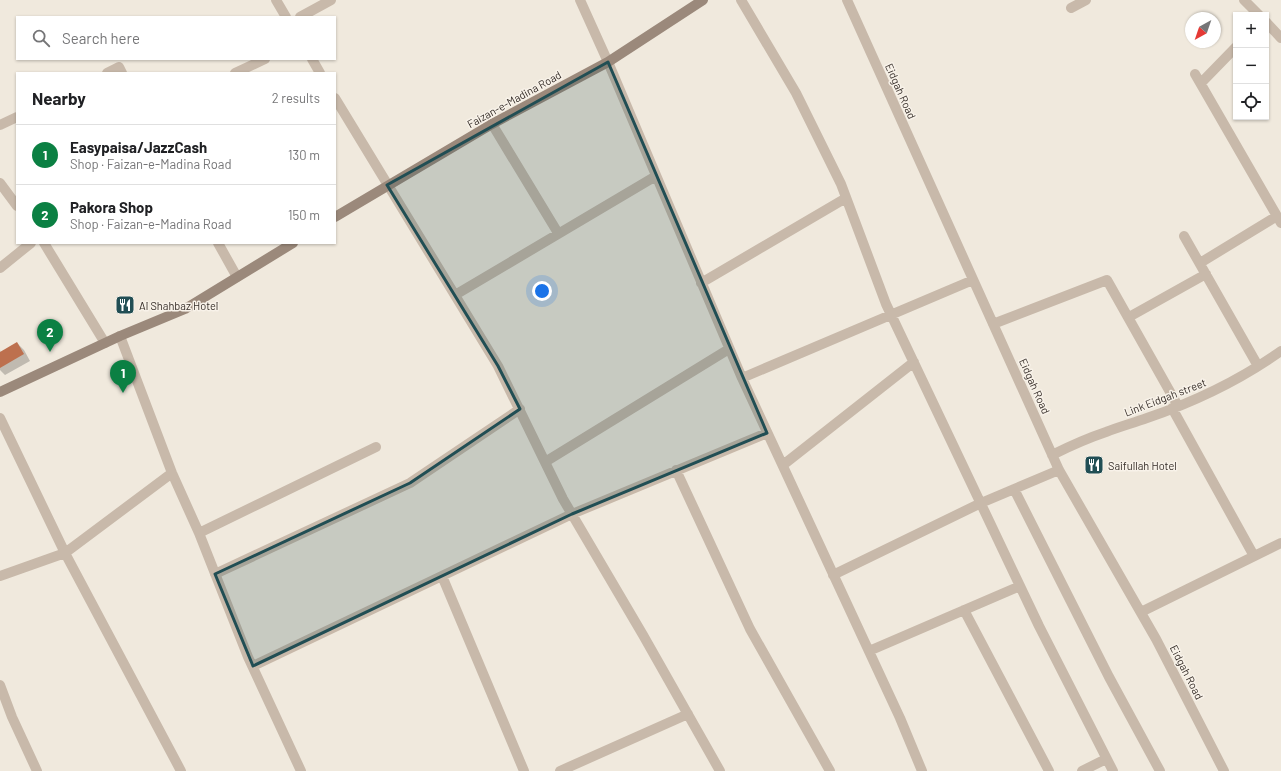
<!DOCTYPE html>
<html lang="en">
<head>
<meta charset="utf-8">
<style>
  body { margin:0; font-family:Barlow,sans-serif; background:#f2f2f2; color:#202124 }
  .controls { position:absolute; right:12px; top:12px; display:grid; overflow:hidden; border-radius:0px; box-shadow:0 1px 3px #0004 }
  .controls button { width:36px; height:36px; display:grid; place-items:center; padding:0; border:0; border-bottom:1px solid #e0e0e0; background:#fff; color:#202124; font:20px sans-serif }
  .compass { position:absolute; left:1185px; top:12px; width:36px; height:36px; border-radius:50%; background:#fff; box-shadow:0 1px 3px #0004; rotate:220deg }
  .you { position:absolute; left:542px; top:291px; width:14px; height:14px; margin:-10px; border:3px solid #fff; border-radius:50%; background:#1a73e8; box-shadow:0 0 0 6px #1a73e833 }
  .badge { display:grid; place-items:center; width:26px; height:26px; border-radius:50%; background:#0b8043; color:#fff; font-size:13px; font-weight:700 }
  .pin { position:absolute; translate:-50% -33px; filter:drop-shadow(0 1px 2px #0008) }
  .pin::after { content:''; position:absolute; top:21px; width:14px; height:12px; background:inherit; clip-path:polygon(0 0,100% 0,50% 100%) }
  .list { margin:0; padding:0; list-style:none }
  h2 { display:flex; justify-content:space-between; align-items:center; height:52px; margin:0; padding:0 16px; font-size:17px }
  h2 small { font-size:13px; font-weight:400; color:#757577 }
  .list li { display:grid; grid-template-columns:26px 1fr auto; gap:12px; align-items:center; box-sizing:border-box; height:60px; padding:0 16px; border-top:1px solid #e0e0e0 }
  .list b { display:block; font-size:15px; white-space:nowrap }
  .list p { margin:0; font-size:13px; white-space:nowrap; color:#757577 }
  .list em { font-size:13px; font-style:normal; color:#757577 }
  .icon { flex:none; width:22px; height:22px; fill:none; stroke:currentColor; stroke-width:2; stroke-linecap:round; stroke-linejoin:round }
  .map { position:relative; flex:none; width:1281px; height:771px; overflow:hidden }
  .search { position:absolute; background:#fff; box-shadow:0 1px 3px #0004; left:16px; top:16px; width:320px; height:44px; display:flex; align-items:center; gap:10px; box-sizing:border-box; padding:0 14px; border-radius:0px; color:#757577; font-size:15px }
  .panel { position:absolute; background:#fff; box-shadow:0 1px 3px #0004; left:16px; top:72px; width:320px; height:172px; border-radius:0px }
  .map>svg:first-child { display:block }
  .shadow { fill:#0003 }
  .building { fill:#bd704e }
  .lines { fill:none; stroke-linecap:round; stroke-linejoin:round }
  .street { stroke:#c8b9aa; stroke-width:10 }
  .secondary { stroke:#9b897b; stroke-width:10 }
  .marked { fill:#214e54; fill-opacity:0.2; stroke:#214e54; stroke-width:3; stroke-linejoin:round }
  .labels { text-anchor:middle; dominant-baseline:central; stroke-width:3; stroke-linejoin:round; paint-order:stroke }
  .street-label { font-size:11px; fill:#362e29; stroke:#f8f2e9 }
  .poi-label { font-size:11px; fill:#362e29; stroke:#f8f2e9; text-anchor:start }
</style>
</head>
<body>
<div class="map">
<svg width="1281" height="771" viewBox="0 0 1281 771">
  <rect width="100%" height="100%" fill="#f0e9dd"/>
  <path class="shadow" d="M17 343 24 350 30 361 5 375 0 370V350L1 353Z"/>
  <path class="building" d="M17 342 24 354 0 368V352Z"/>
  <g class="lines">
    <path class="street" d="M276 0 286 17
      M580 0 608 62 742 378 900 718 922 771
      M741 0 796 93 841 184 886 304 1039 626 1113 771
      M847 0 1059 470 1156 639 1224 771
      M1244 0 1259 15
      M1071 8 1086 0
      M300 17 331 0
      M1266 22 1281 38
      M312 59 320 73
      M107 73 119 67 122 73
      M235 73 265 59
      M1195 74 1281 223
      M1201 83 1236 47
      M335 98 498 366 563 499 643 635 720 771
      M492 124 558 233
      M0 125 17 117
      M0 183 17 206
      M1184 236 1258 366
      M44 243 105 343
      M218 243 237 277
      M1200 263 1277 216
      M0 268 31 243
      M701 283 846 198
      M455 295 656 176
      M1129 317 1206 274
      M993 324 1107 280 1178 406
      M120 336 172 473 199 533 248 657 301 771
      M742 378 973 280
      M1172 408 1254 556
      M0 418 65 553 0 576
      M1052 455C1070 446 1088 438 1106 432 1119 427 1133 423 1147 418 1194 402 1240 380 1281 351
      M545 462 729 349
      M783 465 914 362
      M676 470 750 629 830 771
      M172 473 65 553 181 771
      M1014 489 1109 677 1160 771
      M199 533 376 447
      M215 574 410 483 520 409
      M833 575 981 503 1059 470
      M442 576 524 771
      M964 610 1049 771
      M1141 612 1281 543
      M869 651 1020 586
      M253 666 572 514 767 433
      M0 685 12 717 37 771
      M560 771 688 714
      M1082 771 1106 759"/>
    <path class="secondary" d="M335 217 492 124 608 62 703 0
      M0 392 120 336 185 309 293 243"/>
  </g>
  <path class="marked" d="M608 62 767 433 572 514 253 666 215 574 410 483 520 409 498 366 387 185Z"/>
  <defs>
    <g id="restaurant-square" transform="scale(1)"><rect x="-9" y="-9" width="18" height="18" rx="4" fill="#214e54" stroke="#f8f2e9"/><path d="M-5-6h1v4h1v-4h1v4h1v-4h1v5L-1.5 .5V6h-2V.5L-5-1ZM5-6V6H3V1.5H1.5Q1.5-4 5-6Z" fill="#fff"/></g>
  </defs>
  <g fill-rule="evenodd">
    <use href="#restaurant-square" x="125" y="305"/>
    <use href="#restaurant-square" x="1094" y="465"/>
  </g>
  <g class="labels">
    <g class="street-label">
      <text transform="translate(901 91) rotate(66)">Eidgah Road</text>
      <text transform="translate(514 99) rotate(-29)">Faizan-e-Madina Road</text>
      <text transform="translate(1035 386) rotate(66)">Eidgah Road</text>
      <text transform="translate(1165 397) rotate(-21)">Link Eidgah street</text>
      <text transform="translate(1187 672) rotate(63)">Eidgah Road</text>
    </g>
    <g class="poi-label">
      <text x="139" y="305">Al Shahbaz Hotel</text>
      <text x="1108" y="465">Saifullah Hotel</text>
    </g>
  </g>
</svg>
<div class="controls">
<button>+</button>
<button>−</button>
<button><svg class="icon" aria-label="locate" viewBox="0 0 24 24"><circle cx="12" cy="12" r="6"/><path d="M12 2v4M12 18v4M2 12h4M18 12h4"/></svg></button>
</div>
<svg class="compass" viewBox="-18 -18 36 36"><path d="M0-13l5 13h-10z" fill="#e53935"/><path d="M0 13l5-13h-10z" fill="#757577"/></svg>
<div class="you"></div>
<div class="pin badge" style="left:123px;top:393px">1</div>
<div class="pin badge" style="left:50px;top:352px">2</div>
<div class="search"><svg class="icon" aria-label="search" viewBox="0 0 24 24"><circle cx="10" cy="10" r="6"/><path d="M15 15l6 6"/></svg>Search here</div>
<section class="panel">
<h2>Nearby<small>2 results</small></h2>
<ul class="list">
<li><span class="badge">1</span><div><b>Easypaisa/JazzCash</b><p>Shop · Faizan-e-Madina Road</p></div><em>130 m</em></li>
<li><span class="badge">2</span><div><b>Pakora Shop</b><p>Shop · Faizan-e-Madina Road</p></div><em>150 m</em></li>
</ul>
</section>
</div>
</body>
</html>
